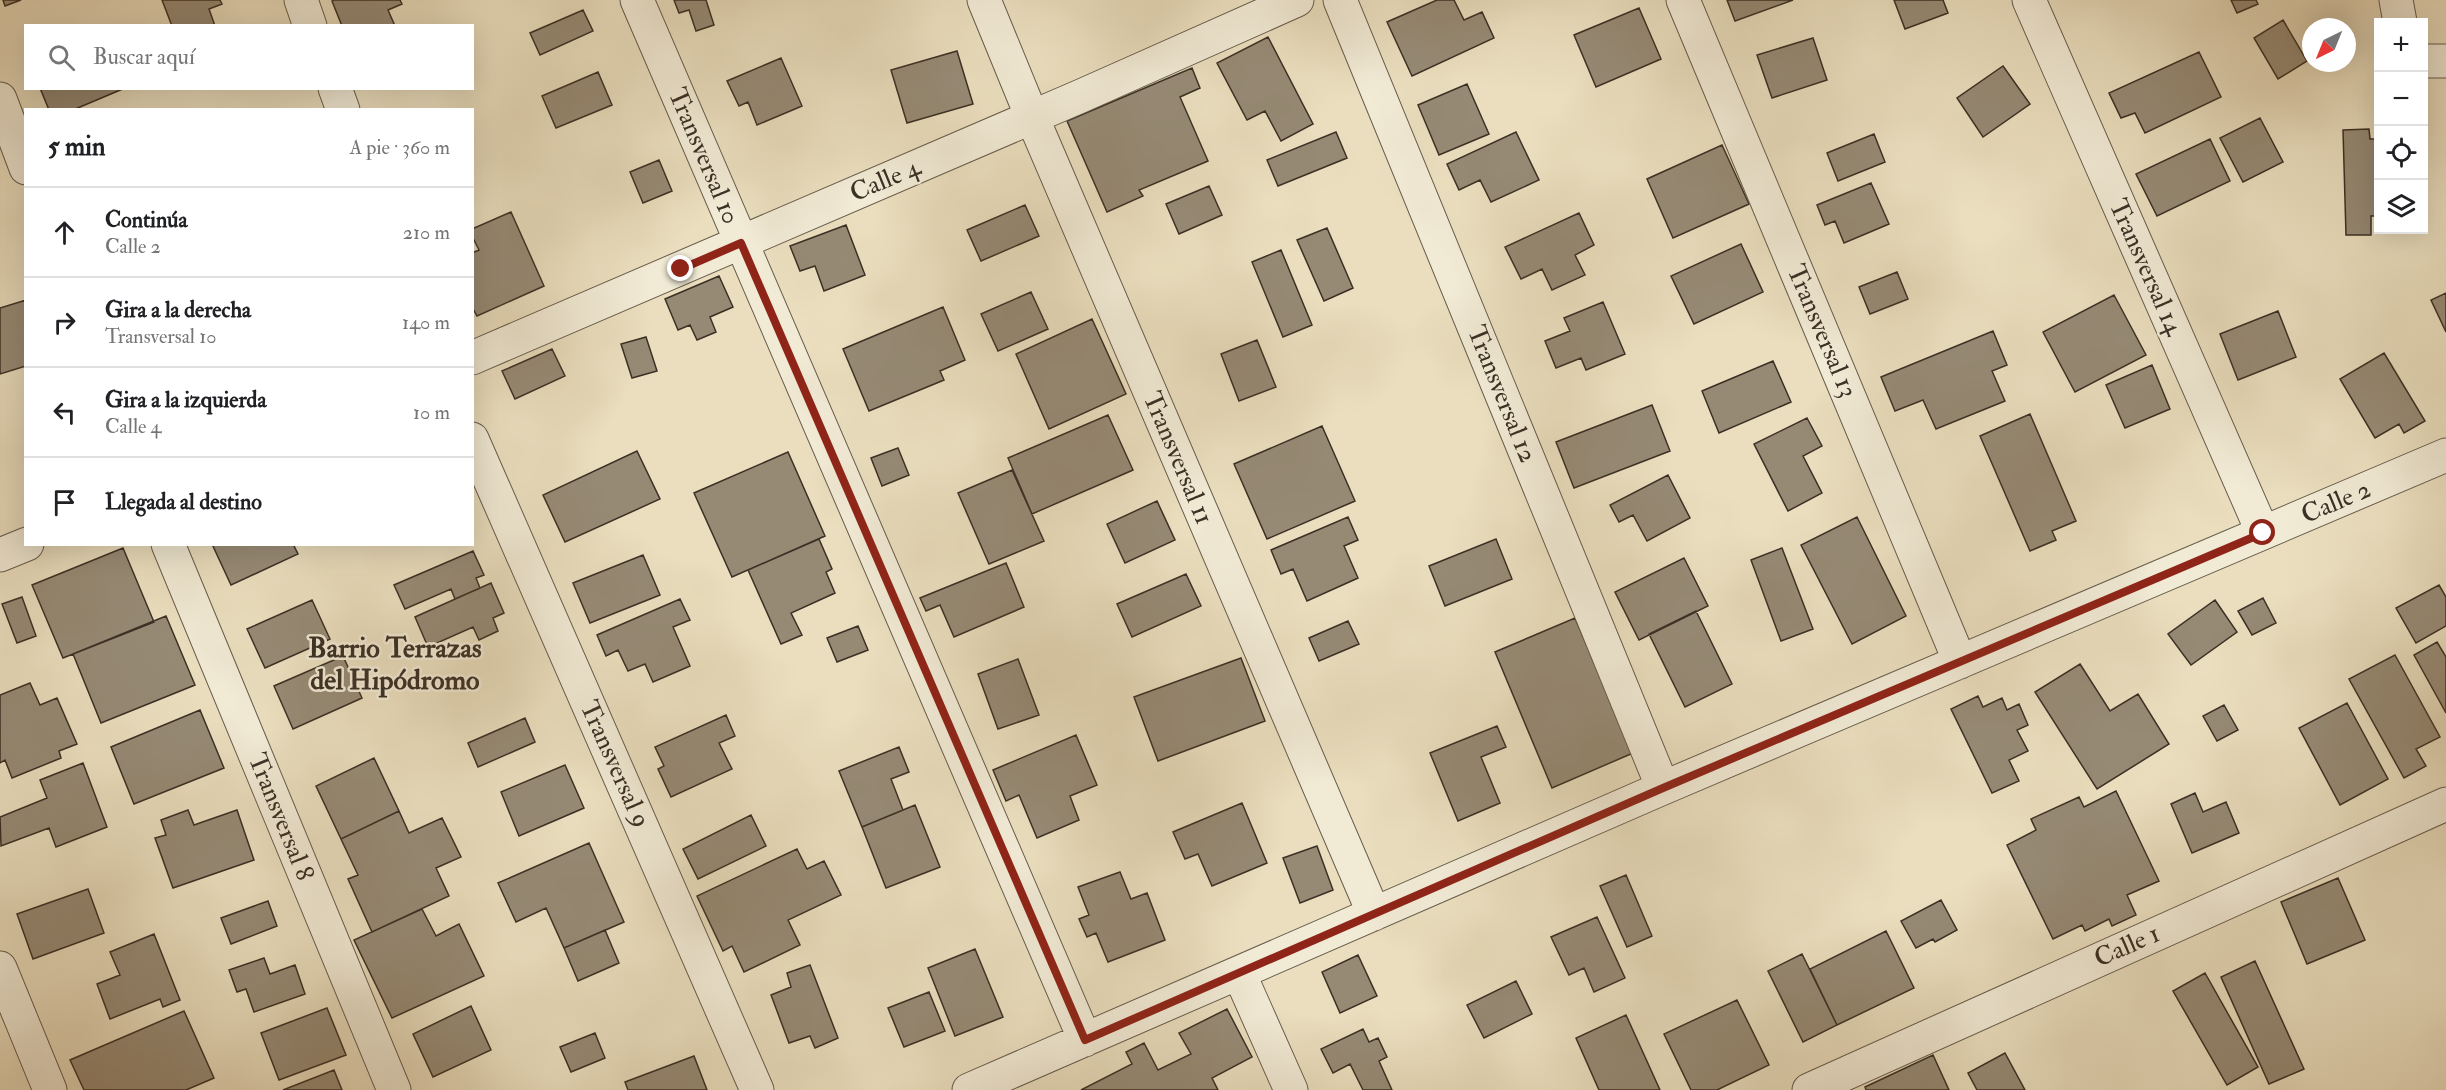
<!DOCTYPE html>
<html lang="es">
<head>
<meta charset="utf-8">
<style>
  body { margin:0; font-family:"IM FELL Double Pica",serif; background:#f6f6f6; color:#202124 }
  .controls { position:absolute; right:18px; top:18px; display:grid; overflow:hidden; border-radius:0px; box-shadow:0 6px 24px #0002 }
  .controls button { width:54px; height:54px; display:grid; place-items:center; padding:0; border:0; border-bottom:2px solid #e0e0e0; background:#fff; color:#202124; font:30px sans-serif }
  .compass { position:absolute; left:2302px; top:18px; width:54px; height:54px; border-radius:50%; background:#fff; box-shadow:0 6px 24px #0002; rotate:223deg }
  .stop { position:absolute; width:18px; height:18px; margin:-14px; border:4px solid #8f2418; border-radius:50%; background:#fff }
  .stop.end { background:#8f2418; border-color:#fff; box-shadow:0 2px 6px #0008 }
  .list { margin:0; padding:0; list-style:none }
  h2 { display:flex; justify-content:space-between; align-items:center; height:78px; margin:0; padding:0 24px; font-size:26px }
  h2 small { font-size:20px; font-weight:400; color:#757577 }
  .list li { display:grid; grid-template-columns:39px 1fr auto; gap:18px; align-items:center; box-sizing:border-box; height:90px; padding:0 24px; border-top:2px solid #e0e0e0 }
  .list b { display:block; font-size:22px; white-space:nowrap }
  .list p { margin:0; font-size:20px; white-space:nowrap; color:#757577 }
  .list em { font-size:20px; font-style:normal; color:#757577 }
  .icon { flex:none; width:33px; height:33px; fill:none; stroke:currentColor; stroke-width:2; stroke-linecap:round; stroke-linejoin:round }
  .map { position:relative; flex:none; width:2446px; height:1090px; overflow:hidden }
  .search { position:absolute; background:#fff; box-shadow:0 6px 24px #0002; left:24px; top:24px; width:450px; height:66px; display:flex; align-items:center; gap:15px; box-sizing:border-box; padding:0 21px; border-radius:0px; color:#757577; font-size:22px }
  .panel { position:absolute; background:#fff; box-shadow:0 6px 24px #0002; left:24px; top:108px; width:450px; height:438px; border-radius:0px }
  .map>svg:first-child { display:block }
  .building { fill:#968a75; stroke:#3b3025; stroke-width:1.5 }
  .lines { fill:none; stroke-linecap:round; stroke-linejoin:round }
  .minor-casing { stroke:#675c4b; stroke-width:35 }
  .minor { stroke:#f1ead5; stroke-width:33 }
  .route { stroke:#8f2418; stroke-width:8 }
  .labels { text-anchor:middle; dominant-baseline:central; stroke-width:5; stroke-linejoin:round; paint-order:stroke }
  .street-label { font-size:26px; fill:#3b3025; stroke:#f1ead5 }
  .quarter-label { font-size:28px; font-weight:bold; fill:#3b3025; stroke:#f1ead5 }
</style>
</head>
<body>
<div class="map">
<svg width="2446" height="1090" viewBox="0 0 2446 1090">
  <rect width="100%" height="100%" fill="#eadebe"/>
  <filter id="stains"><feTurbulence type="fractalNoise" baseFrequency=".00333" numOctaves="4"/><feColorMatrix values="0 0 0 0 .2 0 0 0 0 .09 0 0 0 0 .02 0 0 0 .5 -.17"/></filter>
  <radialGradient id="worn" r=".72"><stop offset=".6" stop-color="#630" stop-opacity="0"/><stop offset="1" stop-color="#630" stop-opacity=".3"/></radialGradient>
  <path class="building" d="M3 0H21L5 6Z
    M162 0H220L222 4 209 9 215 26H172Z
    M334 0H400L402 4 388 10 395 26H342L332 1Z
    M674 0H706L714 25 696 31 689 10 679 13Z
    M1437 0H1454L1464 20 1482 12 1494 38 1412 76 1387 22Z
    M1727 0H1793L1735 21Z
    M1894 0H1943L1948 13 1905 29Z
    M2231 0H2256L2258 4 2237 13Z
    M1639 8 1661 59 1596 87 1574 35Z
    M583 10 593 31 540 55 530 33Z
    M2283 20 2307 61 2278 79 2254 38Z
    M1268 37 1313 124 1281 141 1265 111 1247 120 1217 63Z
    M1813 38 1827 80 1772 98 1757 55Z
    M957 51 973 104 907 123 891 70Z
    M2199 52 2221 97 2145 133 2135 113 2121 118 2109 93Z
    M781 58 802 106 757 125 748 102 739 106 727 81Z
    M2003 66 2030 104 1983 137 1957 98Z
    M1192 68 1200 88 1180 97 1208 161 1139 190 1143 196 1107 212 1067 121Z
    M598 72 612 105 556 128 542 96Z
    M1467 84 1489 134 1439 155 1418 105Z
    M40 88H125L73 110H49Z
    M2260 118 2283 162 2243 182 2220 138Z
    M2369 129 2370 139H2378V216H2371V235H2346L2343 130Z
    M1336 132 1347 158 1278 186 1267 160Z
    M1516 132 1539 180 1491 202 1480 180 1459 190 1447 164Z
    M1874 134 1885 162 1838 181 1827 153Z
    M2210 139 2230 181 2157 216 2136 174Z
    M1722 145 1749 204 1673 238 1647 179Z
    M659 160 672 191 643 203 630 172Z
    M1871 183 1889 224 1844 243 1835 221 1825 225 1817 205Z
    M1209 186 1222 215 1179 234 1166 204Z
    M1025 205 1039 236 981 261 967 230Z
    M511 212 544 286 477 316 472 307V253L479 250 472 236V229Z
    M1579 213 1594 245 1575 255 1585 275 1552 290 1542 269 1521 279 1505 247Z
    M846 225 865 275 824 291 815 266 800 271 790 246Z
    M1327 228 1353 288 1324 301 1297 240Z
    M1741 244 1763 292 1694 324 1671 276Z
    M1281 250 1312 325 1283 337 1252 262Z
    M1897 272 1908 299 1870 314 1859 287Z
    M719 276 733 307 710 317 716 332 697 340 690 325 678 330 665 299Z
    M1031 292 1048 329 998 351 981 314Z
    M2446 293V332L2431 300Z
    M2114 295 2146 355 2075 392 2043 332Z
    M26 300V366L0 374V308Z
    M1603 302 1625 354 1586 370 1581 358 1556 368 1545 341 1570 331 1564 318Z
    M943 307 965 360 940 371 944 380 869 411 843 349Z
    M2278 311 2296 357 2238 380 2220 334Z
    M1092 319 1126 394 1049 429 1016 354Z
    M1993 331 2007 365 1992 371 2005 401 1936 429 1923 400 1895 411 1881 377Z
    M646 337 657 371 632 378 621 344Z
    M1257 340 1276 387 1239 401 1221 354Z
    M552 349 565 376 515 399 502 371Z
    M2384 353 2425 421 2404 433 2399 424 2375 438 2340 379Z
    M1773 361 1791 402 1719 433 1702 391Z
    M2152 365 2170 409 2125 428 2106 385Z
    M1652 405 1670 451 1574 488 1556 442Z
    M2030 414 2076 521 2052 531 2056 540 2030 551 1980 436Z
    M1108 415 1133 470 1032 514 1008 458Z
    M1807 418 1822 446 1803 456 1822 493 1788 511 1754 444Z
    M1322 426 1355 501 1267 539 1234 464Z
    M898 448 909 475 882 486 871 458Z
    M637 451 660 499 565 542 543 495Z
    M788 452 825 536 732 577 694 493Z
    M1012 470 1044 541 989 564 958 493Z
    M1668 475 1690 518 1647 541 1633 515 1619 522 1610 505Z
    M1157 501 1175 540 1125 563 1107 524Z
    M1348 517 1358 540 1344 546 1358 578 1307 601 1293 569 1281 574 1271 550Z
    M1857 517 1906 616 1852 644 1801 545Z
    M819 539 832 569 826 572 835 593 791 613 802 635 781 644 748 570Z
    M1496 539 1512 579 1445 606 1429 566Z
    M212 544H293L298 554 231 585Z
    M123 548 154 622 63 658 32 585Z
    M1782 548 1813 629 1781 641 1751 560Z
    M473 551 484 575 476 578 480 588 455 599 451 589 405 609 394 585Z
    M643 555 660 595 590 623 573 583Z
    M1684 558 1708 606 1639 640 1615 592Z
    M1006 563 1024 607 954 637 940 605 926 611 920 598Z
    M1186 574 1201 606 1132 637 1117 604Z
    M491 583 504 613 493 618 498 631 479 640 473 627 428 647 415 617Z
    M2439 585 2446 597V626L2416 643 2396 608Z
    M22 597 36 636 17 643 2 604Z
    M2263 598 2276 623 2252 635 2238 611Z
    M680 599 690 620 673 627 690 666 653 682 645 664 628 671 618 650 606 656 597 635Z
    M312 600 330 639 265 668 247 629Z
    M2215 600 2237 632 2191 665 2168 634Z
    M1696 611 1732 684 1685 707 1649 634Z
    M166 616 195 685 101 723 73 654Z
    M1575 618 1633 753 1552 788 1495 652Z
    M1348 621 1359 644 1319 661 1309 638Z
    M858 626 868 650 837 662 827 638Z
    M2437 642 2446 657V713L2414 655Z
    M2395 655 2440 737 2416 749 2426 766 2404 778 2349 679Z
    M343 656 362 698 293 729 274 686Z
    M1241 658 1265 721 1158 761 1134 697Z
    M1018 659 1039 715 998 729 978 674Z
    M2080 664 2110 711 2138 694 2169 744 2097 789 2035 692Z
    M30 683 40 705 57 698 77 744 59 751 61 758 12 778 5 760 0 763V695Z
    M1978 696 1983 707 2002 698 2007 710 2019 704 2028 725 2017 730 2028 751 2009 760 2019 781 1992 793 1951 709Z
    M2347 703 2388 779 2340 805 2299 728Z
    M2224 705 2238 730 2217 741 2203 716Z
    M200 710 224 768 134 804 111 747Z
    M726 715 735 736 719 743 732 769 671 797 658 769 664 766 655 747Z
    M525 718 535 742 478 767 468 743Z
    M1497 726 1506 747 1481 757 1500 803 1458 821 1430 753Z
    M1076 735 1097 785 1070 796 1079 820 1037 838 1019 795 1006 801 993 770Z
    M899 747 909 772 891 779 903 810 862 827 839 771Z
    M374 758 399 811 341 839 316 786Z
    M83 763 107 827 56 847 49 828 1 846 0 817 47 798 40 780Z
    M565 765 584 808 519 836 501 792Z
    M2116 791 2159 881 2127 895 2136 915 2112 926 2109 919 2085 931 2082 925 2053 939 2007 845 2036 830 2031 819 2079 797 2084 807Z
    M2195 793 2203 812 2226 802 2239 833 2192 853 2171 804Z
    M1242 803 1267 863 1212 886 1198 854 1185 859 1173 832Z
    M915 805 940 867 886 888 862 827Z
    M188 810 194 825 237 810 254 860 173 888 155 838 166 835 161 820Z
    M399 811 409 833 442 818 461 857 436 868 449 896 372 932 348 879 358 875 341 839Z
    M751 815 766 846 698 879 683 849Z
    M589 843 624 922 564 948 546 908 516 922 498 883Z
    M1317 846 1333 890 1300 903 1283 858Z
    M797 849 807 869 824 861 841 895 788 920 800 945 744 972 732 946 723 951 697 896Z
    M1120 872 1131 899 1147 893 1165 940 1108 962 1096 933 1087 937 1079 919 1089 915 1078 887Z
    M1626 875 1652 936 1627 947 1600 886Z
    M2338 878 2365 940 2307 964 2281 902Z
    M88 889 104 933 33 959 17 914Z
    M1941 900 1957 930 1935 942 1933 939 1916 948 1901 921Z
    M268 901 277 926 231 944 221 918Z
    M422 909 436 936 459 924 484 976 392 1018 354 940Z
    M1597 917 1625 978 1594 992 1584 968 1569 975 1551 937Z
    M605 930 619 963 578 981 564 948Z
    M1886 931 1914 988 1837 1025 1810 969Z
    M154 934 180 1000 163 1007 160 999 110 1019 97 984 120 975 110 952Z
    M975 949 1003 1017 955 1036 928 968Z
    M1802 954 1837 1025 1803 1042 1768 971Z
    M1358 955 1377 996 1340 1013 1322 972Z
    M264 958 270 974 295 965 305 994 254 1012 246 989 237 992 229 970Z
    M2255 961 2304 1069 2269 1084 2221 977Z
    M810 965 838 1038 815 1048 810 1036 789 1043 771 995 791 987 787 973Z
    M2205 973 2258 1067 2227 1085 2173 991Z
    M1516 981 1532 1014 1484 1038 1467 1005Z
    M929 992 945 1031 904 1047 888 1008Z
    M1737 1000 1769 1065 1717 1090H1691L1664 1034Z
    M471 1006 491 1050 433 1077 413 1034Z
    M327 1008 346 1055 279 1080 261 1033Z
    M1227 1009 1252 1057 1212 1078 1218 1090H1081L1132 1064 1126 1052 1144 1043 1158 1070 1191 1054 1179 1033Z
    M184 1011 214 1078 186 1090H84L70 1060Z
    M1626 1015 1660 1090H1599L1576 1038Z
    M1363 1029 1369 1042 1378 1038 1387 1057 1379 1061 1392 1090H1363L1350 1064 1333 1073 1321 1049Z
    M595 1033 605 1058 571 1072 560 1047Z
    M2005 1053 2025 1090H1977L1968 1073Z
    M1933 1055 1949 1090H1866L1865 1087Z
    M694 1056 707 1090H628L625 1082Z
    M334 1070 342 1090H283Z"/>
  <g class="lines">
    <g class="minor-casing">
      <path id="minor" d="M301 0 310 26
        M637 0 1085 1040
        M984 0 1032 117 1374 914
        M1340 0 1663 788
        M1683 0 1960 662
        M2029 0 2263 533
        M2396 0 2400 22
        M2424 61H2446
        M335 88 343 110
        M0 99 26 168
        M472 358 1081 96 1297 0
        M472 439 757 1090
        M168 544 394 1090
        M0 555 27 544
        M0 968 50 1090
        M1239 973 1291 1090
        M969 1090 1663 788 2446 455
        M1809 1090 2446 804"/>
    </g>
    <use href="#minor" class="minor"/>
  </g>
  <g class="lines">
    <path class="route" d="M681 269 741 243 1085 1040 1663 788 2263 533"/>
  </g>
  <g class="labels">
    <g class="street-label">
      <text transform="translate(704 156) rotate(67)">Transversal 10</text>
      <text transform="translate(885 180) rotate(-23)">Calle 4</text>
      <text transform="translate(2146 267) rotate(66)">Transversal 14</text>
      <text transform="translate(1822 331) rotate(67)">Transversal 13</text>
      <text transform="translate(1502 394) rotate(68)">Transversal 12</text>
      <text transform="translate(1178 458) rotate(67)">Transversal 11</text>
      <text transform="translate(2336 502) rotate(-23)">Calle 2</text>
      <text transform="translate(615 764) rotate(66)">Transversal 9</text>
      <text transform="translate(281 817) rotate(68)">Transversal 8</text>
      <text transform="translate(2127 946) rotate(-24)">Calle 1</text>
    </g>
    <g class="quarter-label">
      <text x="395" y="648">Barrio Terrazas<tspan x="395" dy="32">del Hipódromo</tspan></text>
    </g>
  </g>
  <rect width="100%" height="100%" filter="url(#stains)"/>
  <rect width="100%" height="100%" fill="url(#worn)"/>
</svg>
<div class="controls">
<button>+</button>
<button>−</button>
<button><svg class="icon" aria-label="locate" viewBox="0 0 24 24"><circle cx="12" cy="12" r="6"/><path d="M12 2v4M12 18v4M2 12h4M18 12h4"/></svg></button>
<button><svg class="icon" aria-label="layers" viewBox="0 0 24 24"><path d="M12 4l9 5-9 5-9-5zM3 14l9 5 9-5"/></svg></button>
</div>
<svg class="compass" viewBox="-18 -18 36 36"><path d="M0-13l5 13h-10z" fill="#e53935"/><path d="M0 13l5-13h-10z" fill="#757577"/></svg>
<div class="stop" style="left:2263px;top:533px"></div>
<div class="stop end" style="left:681px;top:269px"></div>
<div class="search"><svg class="icon" aria-label="search" viewBox="0 0 24 24"><circle cx="10" cy="10" r="6"/><path d="M15 15l6 6"/></svg>Buscar aquí</div>
<section class="panel">
<h2>5 min<small>A pie · 360 m</small></h2>
<ul class="list">
<li><svg class="icon" aria-label="ahead" viewBox="0 0 24 24"><path d="M12 20V5M6 11l6-6 6 6"/></svg><div><b>Continúa</b><p>Calle 2</p></div><em>210 m</em></li>
<li><svg class="icon" aria-label="right" viewBox="0 0 24 24"><path d="M7 20v-9h11M14 6l5 5-5 5"/></svg><div><b>Gira a la derecha</b><p>Transversal 10</p></div><em>140 m</em></li>
<li><svg class="icon" aria-label="left" viewBox="0 0 24 24"><path d="M17 20v-9H6M10 6l-5 5 5 5"/></svg><div><b>Gira a la izquierda</b><p>Calle 4</p></div><em>10 m</em></li>
<li><svg class="icon" aria-label="arrive" viewBox="0 0 24 24"><path d="M6 21V4h12l-3 4 3 4H6"/></svg><div><b>Llegada al destino</b></div></li>
</ul>
</section>
</div>
</body>
</html>
